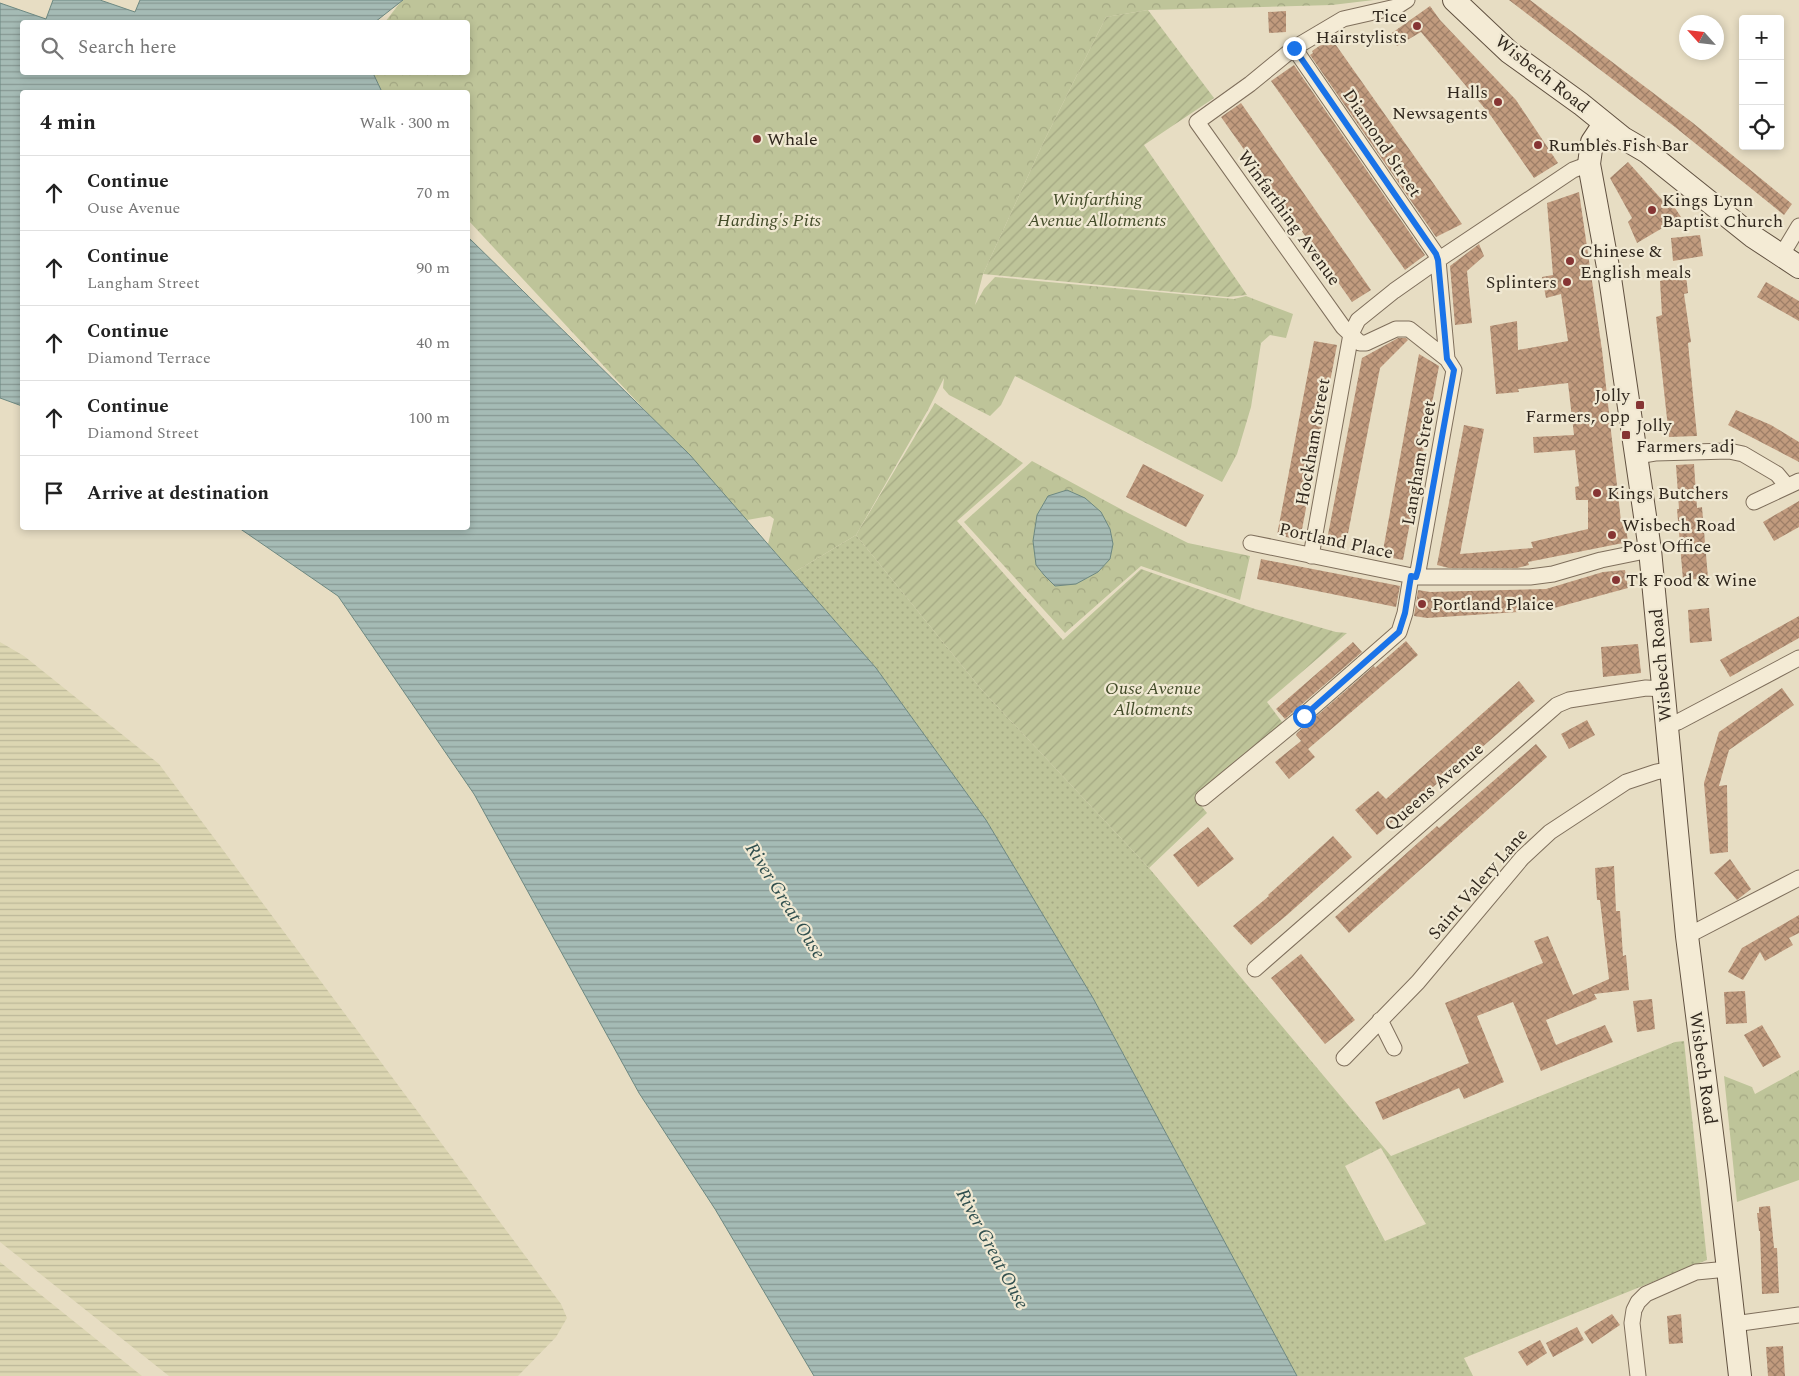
<!DOCTYPE html>
<html lang="en">
<head>
<meta charset="utf-8">
<style>
  body { margin:0; font-family:Spectral,serif; background:#f6f6f6; color:#222 }
  .controls { position:absolute; right:15px; top:15px; display:grid; overflow:hidden; border-radius:5px; box-shadow:0 2px 8px #0003 }
  .controls button { width:45px; height:45px; display:grid; place-items:center; padding:0; border:0; border-bottom:1px solid #e0e0e0; background:#fff; color:#222; font:25px sans-serif }
  .compass { position:absolute; left:1679px; top:15px; width:45px; height:45px; border-radius:50%; background:#fff; box-shadow:0 2px 8px #0003; rotate:297deg }
  .stop { position:absolute; width:15px; height:15px; margin:-11px; border:4px solid #1a73e8; border-radius:50%; background:#fff }
  .stop.end { background:#1a73e8; border-color:#fff; box-shadow:0 1px 5px #0008 }
  .list { margin:0; padding:0; list-style:none }
  h2 { display:flex; justify-content:space-between; align-items:center; height:65px; margin:0; padding:0 20px; font-size:21px }
  h2 small { font-size:16px; font-weight:400; color:#767676 }
  .list li { display:grid; grid-template-columns:32px 1fr auto; gap:15px; align-items:center; box-sizing:border-box; height:75px; padding:0 20px; border-top:1px solid #e0e0e0 }
  .list b { display:block; font-size:19px; white-space:nowrap }
  .list p { margin:0; font-size:16px; white-space:nowrap; color:#767676 }
  .list em { font-size:16px; font-style:normal; color:#767676 }
  .icon { flex:none; width:28px; height:28px; fill:none; stroke:currentColor; stroke-width:2; stroke-linecap:round; stroke-linejoin:round }
  .map { position:relative; flex:none; width:1799px; height:1376px; overflow:hidden }
  .search { position:absolute; background:#fff; box-shadow:0 2px 8px #0003; left:20px; top:20px; width:450px; height:55px; display:flex; align-items:center; gap:12px; box-sizing:border-box; padding:0 18px; border-radius:5px; color:#767676; font-size:19px }
  .panel { position:absolute; background:#fff; box-shadow:0 2px 8px #0003; left:20px; top:90px; width:450px; height:440px; border-radius:5px }
  .map>svg:first-child { display:block }
  .farmland { fill:url(#farmland-rules) }
  .grass { fill:url(#grass-dots); fill-rule:evenodd }
  .park { fill:url(#park-crowns) }
  .garden { fill:url(#garden-furrows) }
  .water { fill:url(#water-rules); stroke:#6d8881 }
  .building { fill:url(#building-cross-hatch) }
  .lines { fill:none; stroke-linecap:round; stroke-linejoin:round }
  .street-casing { stroke:#7f6f5c; stroke-width:17 }
  .secondary-casing { stroke:#615140; stroke-width:24 }
  .street { stroke:#f4ebd5; stroke-width:15 }
  .secondary { stroke:#f4ebd5; stroke-width:22 }
  .route { stroke:#1a73e8; stroke-width:6 }
  .poi-dot { fill:#863534; stroke:#f0e8d2; stroke-width:2 }
  .labels { text-anchor:middle; dominant-baseline:central; stroke-width:4.5; stroke-linejoin:round; paint-order:stroke }
  .poi-label { font-size:18px; fill:#31281e; stroke:#f0e8d2; text-anchor:start }
  .street-label { font-size:18px; fill:#31281e; stroke:#f0e8d2 }
  .park-label { font-size:18px; font-style:italic; fill:#424b28; stroke:#f0e8d2 }
  .water-label { font-size:19px; font-style:italic; fill:#304f4e; stroke:#f0e8d2 }
</style>
</head>
<body>
<div class="map">
<svg width="1799" height="1376" viewBox="0 0 1799 1376">
  <defs>
    <pattern id="farmland-rules" width="6" height="5" patternUnits="userSpaceOnUse" patternTransform="scale(1.25)"><rect width="6" height="5" fill="#dcd6b2"/><path d="M0 2.5h6" fill="none" stroke="#bdb899"/></pattern>
    <pattern id="grass-dots" width="8" height="8" patternUnits="userSpaceOnUse" patternTransform="scale(1.25)"><rect width="8" height="8" fill="#bec499"/><path d="M2 2h.1M6 6h.1" fill="none" stroke="#a4a883" stroke-width="1.8" stroke-linecap="round"/></pattern>
    <pattern id="park-crowns" width="20" height="18" patternUnits="userSpaceOnUse" patternTransform="scale(1.25)"><rect width="20" height="18" fill="#bec499"/><path d="M2 6a3 3 0 1 1 6 0M12 15a3 3 0 1 1 6 0" fill="none" stroke="#a4a883"/></pattern>
    <pattern id="garden-furrows" width="10" height="10" patternUnits="userSpaceOnUse" patternTransform="scale(1.25)"><rect width="10" height="10" fill="#bec499"/><path d="M-1 1l2-2M0 10L10 0M9 11l2-2" fill="none" stroke="#a4a883"/></pattern>
    <pattern id="water-rules" width="6" height="5" patternUnits="userSpaceOnUse" patternTransform="scale(1.25)"><rect width="6" height="5" fill="#a5bbb5"/><path d="M0 2.5h6" fill="none" stroke="#879893"/></pattern>
    <pattern id="building-cross-hatch" width="8" height="8" patternUnits="userSpaceOnUse" patternTransform="scale(1.25)"><rect width="8" height="8" fill="#c19b7e"/><path d="M0 0l8 8M0 8l8-8" fill="none" stroke="#9d7e67"/></pattern>
  </defs>
  <rect width="100%" height="100%" fill="#e7ddc3"/>
  <path class="farmland" d="M0 642 24 656 159 764 561 1304 567 1318 556 1337 518 1376H169L0 1242Z
    M0 1262 142 1376H0Z"/>
  <path class="grass" d="M856 535 981 689 1149 868 1391 1156 1675 1042 1684 1041 1707 1260 1464 1358 1473 1376H1297L1093 998 986 820 876 668 793 573ZM1381 1148 1426 1224 1385 1241 1345 1166Z"/>
  <path class="park" d="M402 0H1374L1332 5 1148 10 1106 17 1045 139 983 274 975 305 984 289 995 277 1234 299 1246 296 1293 314 1286 338 1270 335 1261 343 1251 407 1237 454 1222 482 1015 376 1001 405 990 416 949 395 943 388 944 378 928 410 856 535 793 573 768 544 774 519 770 516 747 520 468 220V92H371L372 73 468 72V22H385Z
    M1032 461 1128 513 1188 543 1250 556 1240 600 1141 566 1065 633 964 522Z
    M1799 1070V1180L1737 1202 1724 1076 1752 1087 1755 1094Z"/>
  <path class="garden" d="M1148 10 1214 98 1144 145 1247 295 1227 297 983 274 1045 139 1106 17Z
    M935 403 1023 463 957 521 1063 640 1141 569 1255 609 1336 632 1347 633 1267 702 1285 726 1195 798 1207 813 1149 868 981 689 856 535Z"/>
  <path class="water" d="M53 0H100L135 12 140 0H403L375 22H22V72L373 73 382 92H22V406L0 398V3L46 19Z
    M468 237 690 455 876 668 986 820 1093 998 1297 1376H814L715 1209 639 1093 474 794 338 596 239 528H468Z
    M1067 490 1085 498 1101 512 1110 529 1113 544 1110 559 1098 572 1076 584 1055 586 1044 575 1036 565 1033 541 1037 515 1048 496Z"/>
  <path class="building" d="M1509 0H1530L1693 123 1792 204 1784 215 1675 127Z
    M1430 6 1440 20 1516 100 1558 163 1534 178 1491 116 1421 32 1397 46 1389 35Z
    M1286 11V32L1269 33 1268 12Z
    M1331 38 1462 224 1436 237 1310 55 1313 53 1312 51Z
    M1294 65 1425 255 1405 270 1271 81Z
    M1241 103 1371 290 1352 302 1221 117Z
    M1628 162 1664 202H1671L1681 217 1637 243 1628 222 1632 218 1610 178Z
    M1579 192 1602 350 1621 521 1625 520 1628 542 1528 562 1529 565 1517 568H1449L1437 565 1464 425 1484 429 1460 554 1533 548 1531 542 1588 529V500H1576L1575 487 1579 486 1575 450 1534 453 1533 437 1574 435 1568 383 1518 389 1519 392 1496 394 1490 326 1517 321 1518 350 1568 341 1561 294 1546 298 1542 277 1553 275 1547 203Z
    M1700 235 1703 256 1673 261 1671 238Z
    M1479 244 1484 256 1467 271 1472 323 1455 325 1450 266Z
    M1686 275 1688 293 1684 294 1691 342 1688 343 1697 436 1669 437 1656 317 1662 315 1660 281Z
    M1766 282 1799 301V321L1757 297Z
    M1398 338H1406L1408 340 1380 368 1345 549 1326 545 1362 358Z
    M1314 341 1337 345 1300 540 1277 535Z
    M1419 354 1439 366 1403 560 1382 556Z
    M1736 410 1771 425 1799 442V462L1728 425Z
    M1143 464 1204 495 1186 527 1126 497Z
    M1694 464 1697 508 1702 507 1708 578 1683 580 1677 509H1679L1676 465Z
    M1799 501V527L1774 541 1763 522Z
    M1261 559 1400 586 1396 607 1257 579Z
    M1625 570 1628 588 1547 610 1427 618 1414 616 1418 590 1430 592 1546 589 1603 572Z
    M1709 608 1712 641 1690 643 1688 610Z
    M1799 616V638L1730 677 1720 660Z
    M1406 641 1418 655 1308 749 1296 735 1297 733 1374 666 1375 668Z
    M1353 642 1362 652 1285 719 1276 709Z
    M1638 644 1641 673 1603 677 1601 647Z
    M1519 681 1535 701 1441 783 1440 781 1377 835 1355 810 1378 791 1386 799Z
    M1782 688 1794 705 1729 750 1719 786 1727 785 1728 852 1710 854 1704 783 1719 732Z
    M1587 720 1595 735 1569 749 1561 734Z
    M1301 741 1315 757 1289 779 1275 762Z
    M1536 744 1547 757 1349 933 1335 917 1437 826 1439 828Z
    M1208 827 1234 859 1198 887 1173 855Z
    M1333 836 1352 857 1287 915 1251 945 1233 926 1269 896 1268 895Z
    M1730 859 1751 889 1737 900 1714 873Z
    M1614 866 1616 911H1620L1623 956 1626 955 1629 990 1594 994 1597 999 1546 1020 1556 1045 1605 1025 1613 1042 1541 1071 1513 1002 1477 1016 1504 1082 1464 1099 1459 1088 1383 1120 1375 1102 1469 1063 1445 1003 1543 963 1534 941 1548 936 1573 995 1609 979 1600 900H1597L1595 868Z
    M1799 915V933L1789 938 1793 945 1765 961 1760 952 1743 980 1728 972 1742 948Z
    M1301 954 1355 1020 1325 1044 1271 978Z
    M1745 991 1747 1023 1726 1024 1724 992Z
    M1652 999 1655 1029 1637 1032 1633 1001Z
    M1762 1025 1781 1057 1763 1067 1744 1035Z
    M1770 1206 1774 1248H1777L1779 1293 1762 1294 1760 1231H1759L1757 1213H1759V1207Z
    M1612 1314 1620 1325 1592 1344 1584 1332Z
    M1681 1314 1683 1343 1669 1344 1667 1316Z
    M1577 1327 1584 1340 1553 1357 1546 1343Z
    M1540 1340 1547 1353 1527 1366 1518 1352Z
    M1783 1346 1785 1376H1768L1766 1347Z"/>
  <g class="lines">
    <g class="street-casing">
      <path id="street" d="M1407 0 1396 7 1343 19 1294 48 1250 84 1197 122 1343 327 1360 343H1366L1396 329H1409L1447 359 1454 370 1417 577
        M1294 48 1436 254 1438 260 1447 359
        M1781 256 1799 226
        M1637 456 1655 453 1729 451 1743 454 1777 474 1787 486
        M1754 502 1799 481
        M1251 543 1417 577H1530L1553 574 1601 560 1650 550
        M1311 556 1351 334 1358 320 1394 291 1438 260 1573 170 1589 164
        M1667 726 1678 722 1799 658
        M1203 798 1304 715 1399 632 1405 613 1411 576
        M1687 936 1799 878
        M1255 969 1557 705 1569 700 1646 688 1664 689
        M1380 1020 1394 1048
        M1344 1058 1418 982 1522 858 1550 832 1626 782 1656 772 1672 769
        M1734 1324 1799 1315
        M1638 1376 1632 1323 1634 1310 1638 1302 1646 1294 1696 1272 1728 1269"/>
    </g>
    <g class="secondary-casing">
      <path id="secondary" d="M1454 0 1509 52 1581 104 1623 138 1647 152 1752 236 1799 267
        M1604 124 1592 142 1589 164 1610 278 1650 550 1687 936 1718 1181 1740 1376"/>
    </g>
    <use href="#street" class="street"/>
    <use href="#secondary" class="secondary"/>
  </g>
  <g class="lines">
    <path class="route" d="M1294 48 1436 254 1438 260 1447 359 1454 370 1418 570 1416 577 1411 576 1405 613 1399 632 1304 716"/>
  </g>
  <g class="poi-dot">
    <circle cx="1417" cy="26" r="5"/>
    <circle cx="1498" cy="102" r="5"/>
    <circle cx="757" cy="139" r="5"/>
    <circle cx="1538" cy="145" r="5"/>
    <circle cx="1652" cy="210" r="5"/>
    <circle cx="1570" cy="261" r="5"/>
    <circle cx="1567" cy="282" r="5"/>
    <rect x="1635" y="400" width="10" height="10" rx="2.5"/>
    <rect x="1621" y="430" width="10" height="10" rx="2.5"/>
    <circle cx="1597" cy="493" r="5"/>
    <circle cx="1612" cy="535" r="5"/>
    <circle cx="1616" cy="580" r="5"/>
    <circle cx="1422" cy="604" r="5"/>
  </g>
  <g class="labels">
    <g class="poi-label">
      <text x="1407" y="16" text-anchor="end">Tice<tspan x="1407" dy="21">Hairstylists</tspan></text>
      <text x="1488" y="92" text-anchor="end">Halls<tspan x="1488" dy="21">Newsagents</tspan></text>
      <text x="767" y="139">Whale</text>
      <text x="1548" y="145">Rumbles Fish Bar</text>
      <text x="1662" y="200">Kings Lynn<tspan x="1662" dy="21">Baptist Church</tspan></text>
      <text x="1580" y="251">Chinese &amp;<tspan x="1580" dy="21">English meals</tspan></text>
      <text x="1557" y="282" text-anchor="end">Splinters</text>
      <text x="1630" y="395" text-anchor="end">Jolly<tspan x="1630" dy="21">Farmers, opp</tspan></text>
      <text x="1636" y="425">Jolly<tspan x="1636" dy="21">Farmers, adj</tspan></text>
      <text x="1607" y="493">Kings Butchers</text>
      <text x="1622" y="525">Wisbech Road<tspan x="1622" dy="21">Post Office</tspan></text>
      <text x="1626" y="580">Tk Food &amp; Wine</text>
      <text x="1432" y="604">Portland Plaice</text>
    </g>
    <g class="street-label">
      <text transform="translate(1542 74) rotate(38)">Wisbech Road</text>
      <text transform="translate(1382 143) rotate(56)">Diamond Street</text>
      <text transform="translate(1289 218) rotate(54)">Winfarthing Avenue</text>
      <text transform="translate(1313 442) rotate(-80)">Hockham Street</text>
      <text transform="translate(1419 463) rotate(-80)">Langham Street</text>
      <text transform="translate(1336 541) rotate(12)">Portland Place</text>
      <text transform="translate(1661 665) rotate(-95)">Wisbech Road</text>
      <text transform="translate(1434 787) rotate(-41)">Queens Avenue</text>
      <text transform="translate(1478 884) rotate(-49)">Saint Valery Lane</text>
      <text transform="translate(1703 1068) rotate(82)">Wisbech Road</text>
    </g>
    <g class="park-label">
      <text x="1097" y="199">Winfarthing<tspan x="1097" dy="21">Avenue Allotments</tspan></text>
      <text x="769" y="220">Harding's Pits</text>
      <text x="1153" y="688">Ouse Avenue<tspan x="1153" dy="21">Allotments</tspan></text>
    </g>
    <g class="water-label">
      <text transform="translate(785 901) rotate(58)">River Great Ouse</text>
      <text transform="translate(992 1249) rotate(62)">River Great Ouse</text>
    </g>
  </g>
</svg>
<div class="controls">
<button>+</button>
<button>−</button>
<button><svg class="icon" aria-label="locate" viewBox="0 0 24 24"><circle cx="12" cy="12" r="6"/><path d="M12 2v4M12 18v4M2 12h4M18 12h4"/></svg></button>
</div>
<svg class="compass" viewBox="-18 -18 36 36"><path d="M0-13l5 13h-10z" fill="#e53935"/><path d="M0 13l5-13h-10z" fill="#767676"/></svg>
<div class="stop" style="left:1304px;top:716px"></div>
<div class="stop end" style="left:1294px;top:48px"></div>
<div class="search"><svg class="icon" aria-label="search" viewBox="0 0 24 24"><circle cx="10" cy="10" r="6"/><path d="M15 15l6 6"/></svg>Search here</div>
<section class="panel">
<h2>4 min<small>Walk · 300 m</small></h2>
<ul class="list">
<li><svg class="icon" aria-label="ahead" viewBox="0 0 24 24"><path d="M12 20V5M6 11l6-6 6 6"/></svg><div><b>Continue</b><p>Ouse Avenue</p></div><em>70 m</em></li>
<li><svg class="icon" aria-label="ahead" viewBox="0 0 24 24"><path d="M12 20V5M6 11l6-6 6 6"/></svg><div><b>Continue</b><p>Langham Street</p></div><em>90 m</em></li>
<li><svg class="icon" aria-label="ahead" viewBox="0 0 24 24"><path d="M12 20V5M6 11l6-6 6 6"/></svg><div><b>Continue</b><p>Diamond Terrace</p></div><em>40 m</em></li>
<li><svg class="icon" aria-label="ahead" viewBox="0 0 24 24"><path d="M12 20V5M6 11l6-6 6 6"/></svg><div><b>Continue</b><p>Diamond Street</p></div><em>100 m</em></li>
<li><svg class="icon" aria-label="arrive" viewBox="0 0 24 24"><path d="M6 21V4h12l-3 4 3 4H6"/></svg><div><b>Arrive at destination</b></div></li>
</ul>
</section>
</div>
</body>
</html>
